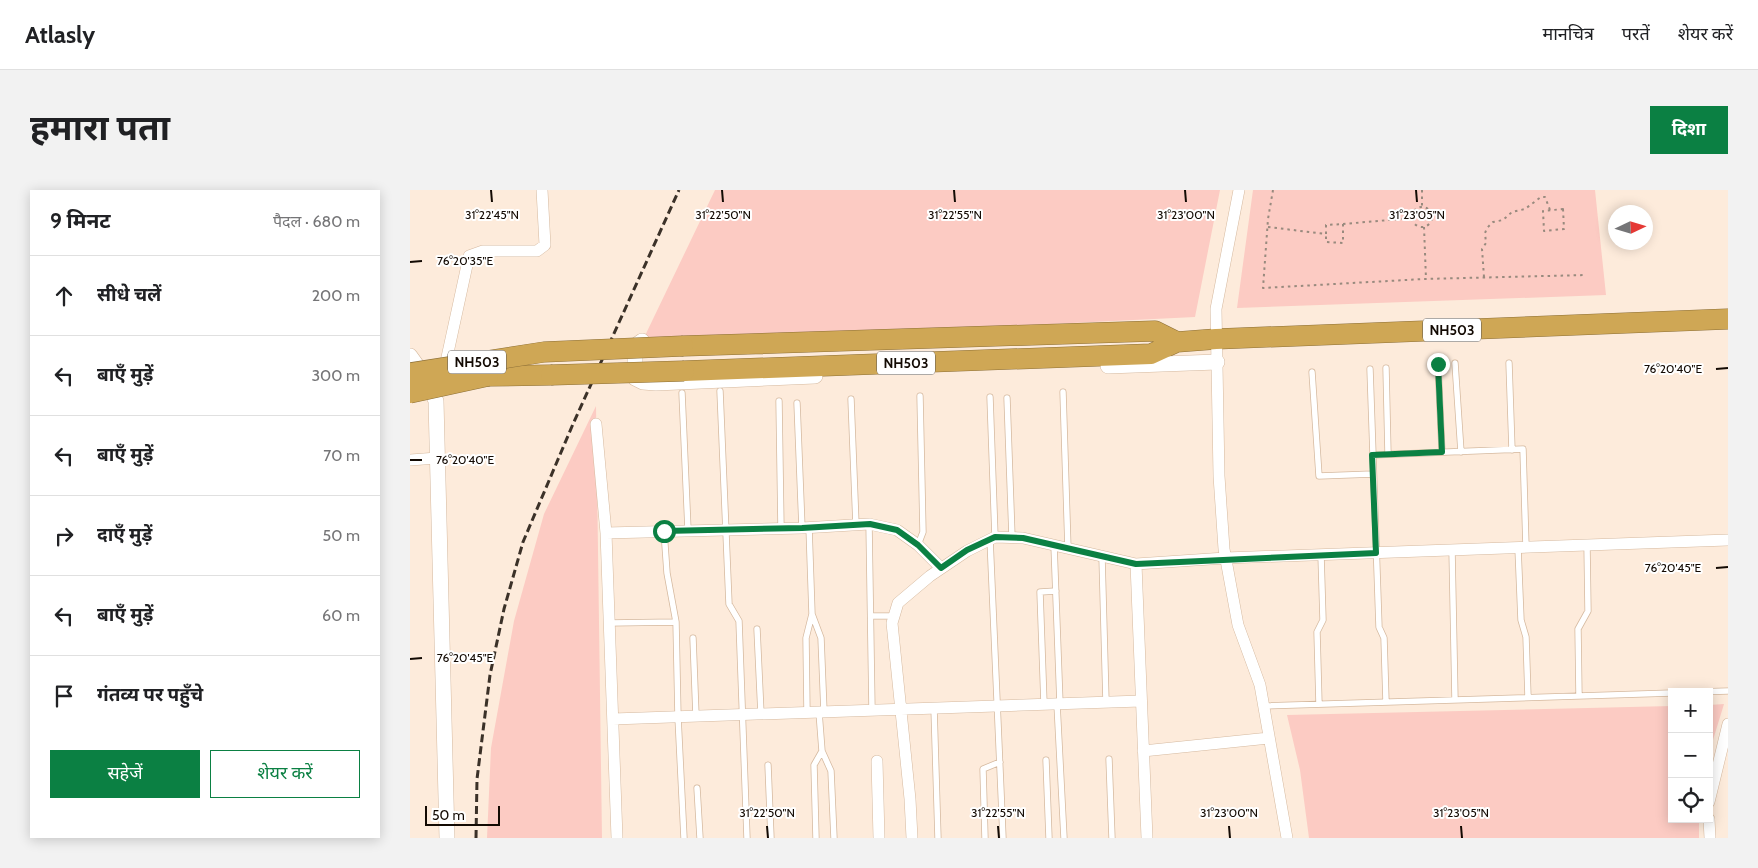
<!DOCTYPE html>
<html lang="hi">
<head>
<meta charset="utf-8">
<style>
  body { margin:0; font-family:Cabin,"Noto Sans Devanagari",sans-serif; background:#f2f2f2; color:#202124 }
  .controls { position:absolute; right:15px; bottom:15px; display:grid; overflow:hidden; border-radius:0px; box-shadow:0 2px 12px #0003 }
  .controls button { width:45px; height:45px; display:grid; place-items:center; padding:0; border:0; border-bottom:1px solid #e0e0e0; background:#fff; color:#202124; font:25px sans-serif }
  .compass { position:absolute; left:1198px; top:15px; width:45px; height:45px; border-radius:50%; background:#fff; box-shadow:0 2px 12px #0003; rotate:86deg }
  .scale { position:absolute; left:15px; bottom:12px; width:75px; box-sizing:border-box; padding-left:5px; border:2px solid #130a03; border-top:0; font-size:14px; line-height:18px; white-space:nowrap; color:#130a03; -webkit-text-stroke:4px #fff; paint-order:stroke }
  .stop { position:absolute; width:15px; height:15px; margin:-11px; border:4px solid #0b8043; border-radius:50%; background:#fff }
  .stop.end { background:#0b8043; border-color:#fff; box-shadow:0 1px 5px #0008 }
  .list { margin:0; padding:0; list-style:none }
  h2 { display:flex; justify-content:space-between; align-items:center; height:65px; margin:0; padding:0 20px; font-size:21px }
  h2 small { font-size:16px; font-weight:400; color:#757577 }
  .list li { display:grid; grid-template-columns:32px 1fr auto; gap:15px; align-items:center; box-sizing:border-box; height:80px; padding:0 20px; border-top:1px solid #e0e0e0 }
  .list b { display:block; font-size:19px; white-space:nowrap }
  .list em { font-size:16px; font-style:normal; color:#757577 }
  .actions { display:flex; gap:10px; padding:15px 20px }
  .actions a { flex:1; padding:11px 0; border:1px solid #0b8043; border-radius:0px; text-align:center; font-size:18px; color:#0b8043 }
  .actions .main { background:#0b8043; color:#fff }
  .icon { flex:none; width:28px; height:28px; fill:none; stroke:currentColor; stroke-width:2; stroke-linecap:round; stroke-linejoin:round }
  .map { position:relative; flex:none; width:1318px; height:648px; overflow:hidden; border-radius:0px }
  header { display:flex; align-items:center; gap:30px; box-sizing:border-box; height:70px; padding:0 25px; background:#fff; border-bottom:1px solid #e0e0e0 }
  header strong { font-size:24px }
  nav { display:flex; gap:28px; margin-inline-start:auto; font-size:18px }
  .intro { display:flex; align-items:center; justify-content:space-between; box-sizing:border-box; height:120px; padding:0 30px }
  h1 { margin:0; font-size:35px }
  .button { padding:12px 22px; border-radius:0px; background:#0b8043; color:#fff; font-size:18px; font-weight:700 }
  main { display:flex; gap:30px; padding:0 30px }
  aside { flex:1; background:#fff; border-radius:0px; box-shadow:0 2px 12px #0003 }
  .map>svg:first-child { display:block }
  .green { fill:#fccbc3 }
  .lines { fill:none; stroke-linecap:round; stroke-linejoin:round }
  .lane-casing { stroke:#d5b99f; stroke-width:7 }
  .street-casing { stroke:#d5b99f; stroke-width:12 }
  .secondary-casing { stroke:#d5b99f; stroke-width:16 }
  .highway-casing { stroke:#8d7038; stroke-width:21 }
  .path { stroke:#988a7e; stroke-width:2; stroke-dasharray:2.5 4; stroke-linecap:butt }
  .lane { stroke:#fff; stroke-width:5.5 }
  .street { stroke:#fff; stroke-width:11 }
  .secondary { stroke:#fff; stroke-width:15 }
  .highway { stroke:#cfa755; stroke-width:20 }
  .rail { stroke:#3b3128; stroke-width:3; stroke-dasharray:8 4; stroke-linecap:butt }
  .highway-bridge-casing { stroke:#8d7038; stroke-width:21; stroke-linecap:butt }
  .highway-bridge { stroke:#cfa755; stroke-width:20 }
  .route { stroke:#0b8043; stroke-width:6 }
  .ticks { fill:none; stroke:#130a03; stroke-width:2 }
  .labels { text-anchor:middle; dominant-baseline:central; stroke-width:4; stroke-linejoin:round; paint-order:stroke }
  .shield { fill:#fff; stroke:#5a544f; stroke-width:1 }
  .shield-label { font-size:14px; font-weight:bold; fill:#130a03 }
  .ticks-label { font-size:12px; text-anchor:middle; fill:#130a03; stroke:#fff; stroke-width:4; stroke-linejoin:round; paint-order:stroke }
</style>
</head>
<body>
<header>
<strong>Atlasly</strong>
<nav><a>मानचित्र</a><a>परतें</a><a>शेयर करें</a></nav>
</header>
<div class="intro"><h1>हमारा पता</h1><a class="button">दिशा</a></div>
<main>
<aside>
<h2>9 मिनट<small>पैदल · 680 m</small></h2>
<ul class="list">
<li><svg class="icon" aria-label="ahead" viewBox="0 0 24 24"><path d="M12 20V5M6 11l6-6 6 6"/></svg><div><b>सीधे चलें</b></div><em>200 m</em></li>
<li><svg class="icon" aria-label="left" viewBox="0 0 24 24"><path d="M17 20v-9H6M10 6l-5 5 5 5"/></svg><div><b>बाएँ मुड़ें</b></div><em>300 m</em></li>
<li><svg class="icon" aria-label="left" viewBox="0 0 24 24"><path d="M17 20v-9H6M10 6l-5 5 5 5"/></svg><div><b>बाएँ मुड़ें</b></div><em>70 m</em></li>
<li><svg class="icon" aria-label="right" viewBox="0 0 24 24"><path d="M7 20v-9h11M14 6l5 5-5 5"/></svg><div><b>दाएँ मुड़ें</b></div><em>50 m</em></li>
<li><svg class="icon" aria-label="left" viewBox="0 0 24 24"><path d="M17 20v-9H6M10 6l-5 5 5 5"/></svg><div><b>बाएँ मुड़ें</b></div><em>60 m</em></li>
<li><svg class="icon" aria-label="arrive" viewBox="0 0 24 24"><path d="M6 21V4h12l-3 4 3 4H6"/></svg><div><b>गंतव्य पर पहुँचे</b></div></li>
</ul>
<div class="actions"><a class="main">सहेजें</a><a>शेयर करें</a></div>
</aside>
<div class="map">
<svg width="1318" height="648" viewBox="0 0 1318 648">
  <rect width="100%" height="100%" fill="#fdebdb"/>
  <path class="green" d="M305 0H810L785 127 231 154Z
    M843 0H1185L1196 105 827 118Z
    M186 216 192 648H77L81 558 104 431 134 324Z
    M1314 514 1299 563V515Z
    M1262 516V629H1289V648H899L890 580 877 525Z"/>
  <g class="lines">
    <g class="lane-casing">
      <path id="lane" d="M1045 173 1051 262
        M1099 173 1102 260
        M1028 174 1032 262
        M976 178 978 264
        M960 179 969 437 974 448 976 512
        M902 182 909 286 963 284
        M310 201 319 414 329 431 337 648
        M653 202 658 359
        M272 203 278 340
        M580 207 585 347
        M597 208 602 347
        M441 209 446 335
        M369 211 371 338
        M387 213 392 338
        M963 265 1113 259 1116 357
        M459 334 462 520
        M399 337 402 424 411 448 414 522
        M254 341 257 383 266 432
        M580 349 593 648
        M508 355 513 342 510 206
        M644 355 650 514
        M1108 358 1111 430 1116 447 1118 507
        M1042 360 1045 510
        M692 367 696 512
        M461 426H484
        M199 433 266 432 268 527 274 648
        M347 439 351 524
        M283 448 286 526
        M1285 502 1318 501
        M1169 506 1168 439 1178 421 1177 355
        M634 514 630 402 646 401
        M647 514 654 648
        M909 514 907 442 913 430 911 365
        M854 516 1262 503
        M524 518 528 648
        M397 522 396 448 402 424
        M409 522 412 561 421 581 424 648
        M699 569 702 648
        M636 570 639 648
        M358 575 361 648
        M287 598 290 648
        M406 648 404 575 412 561
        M575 648 573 579 590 572"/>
    </g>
    <g class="street-casing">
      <path id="street" d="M829 0 806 119 809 286 814 359 828 435 850 495 877 648
        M34 181 59 66 73 61H127L135 55 132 0
        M186 234 196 343 207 648
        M0 270 27 268
        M196 343 392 338 459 334 487 340 508 355 531 378
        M726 374 737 648
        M203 529 731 511
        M733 561 859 548
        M467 571 469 648
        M1299 612 1318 534
        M1299 629 1300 648
        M502 648 500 609 482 433 488 413 520 386 557 361 585 347 613 348 726 374 815 368 1318 350"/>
    </g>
    <g class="secondary-casing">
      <path id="secondary" d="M232 151 225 156V188L233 192 246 193 405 186
        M0 166 15 187 26 211 37 648
        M698 176 807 172"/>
    </g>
    <g class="highway-casing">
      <path id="highway" d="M273 156 745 141 767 152
        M274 181 741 164 767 152 806 149 1318 129
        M78 186 141 185"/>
    </g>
    <path class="path" d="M863 0 858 29 853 98 1014 89 1176 85
      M1012 0V17
      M1002 27a10 10 0 1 1 20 0a10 10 0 1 1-20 0Z
      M1153 19 1154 39 1134 41 1133 21Z
      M933 34 1002 28
      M858 37 916 44V35L933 34V53L916 52V44
      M1014 37 1016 89
      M1074 87 1072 59 1076 53 1075 43 1077 38 1083 32 1093 30 1102 22 1115 19 1131 7H1135L1140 20"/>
    <use href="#lane" class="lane"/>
    <use href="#street" class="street"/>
    <use href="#secondary" class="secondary"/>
    <use href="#highway" class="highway"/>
    <path class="rail" d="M66 648 67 589 80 485 94 419 113 352 163 234 269 0"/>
    <g class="highway-bridge-casing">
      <path id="highway-bridge" d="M0 183 134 162 273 156
        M141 185 274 181
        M0 203 78 186"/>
    </g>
    <use href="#highway-bridge" class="highway-bridge"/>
  </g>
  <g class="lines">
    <path class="route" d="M254 341 392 338 460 334 487 340 508 355 531 378 557 360 585 347 613 348 726 374 966 363 962 265 1032 262 1028 174"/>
  </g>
  <path class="ticks" d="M81 0 82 12M312 0 313 12M544 0 545 12M775 0 776 12M1006 0 1007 12M0 72 12 71M1306 179 1318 178M0 270H12M1306 378 1318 377M0 469 12 468M357 636 358 648M588 636 589 648M819 636 820 648M1051 636 1052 648"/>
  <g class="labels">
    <g class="shield">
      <rect x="1013" y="128.5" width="58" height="23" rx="4"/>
      <rect x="38" y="160.5" width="58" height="23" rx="4"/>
      <rect x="467" y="161.5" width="58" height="23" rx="4"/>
    </g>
    <g class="shield-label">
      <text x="1042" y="140">NH503</text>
      <text x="67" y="172">NH503</text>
      <text x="496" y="173">NH503</text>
    </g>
  </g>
  <g class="ticks-label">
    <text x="82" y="29">31°22'45"N</text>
    <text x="313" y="29">31°22'50"N</text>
    <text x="545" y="29">31°22'55"N</text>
    <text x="776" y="29">31°23'00"N</text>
    <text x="1007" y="29">31°23'05"N</text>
    <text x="55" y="75">76°20'35"E</text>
    <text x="1263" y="183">76°20'40"E</text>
    <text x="55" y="274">76°20'40"E</text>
    <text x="1263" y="382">76°20'45"E</text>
    <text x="55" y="472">76°20'45"E</text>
    <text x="357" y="627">31°22'50"N</text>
    <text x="588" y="627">31°22'55"N</text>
    <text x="819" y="627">31°23'00"N</text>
    <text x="1051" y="627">31°23'05"N</text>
  </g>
</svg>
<div class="controls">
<button>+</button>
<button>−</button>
<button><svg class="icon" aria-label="locate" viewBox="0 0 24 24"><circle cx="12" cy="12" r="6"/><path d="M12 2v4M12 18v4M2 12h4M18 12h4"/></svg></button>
</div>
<svg class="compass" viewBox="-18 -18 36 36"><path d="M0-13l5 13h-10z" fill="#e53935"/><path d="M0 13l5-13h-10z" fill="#757577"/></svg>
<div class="scale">50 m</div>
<div class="stop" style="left:254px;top:341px"></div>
<div class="stop end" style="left:1028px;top:174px"></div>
</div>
</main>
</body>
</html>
